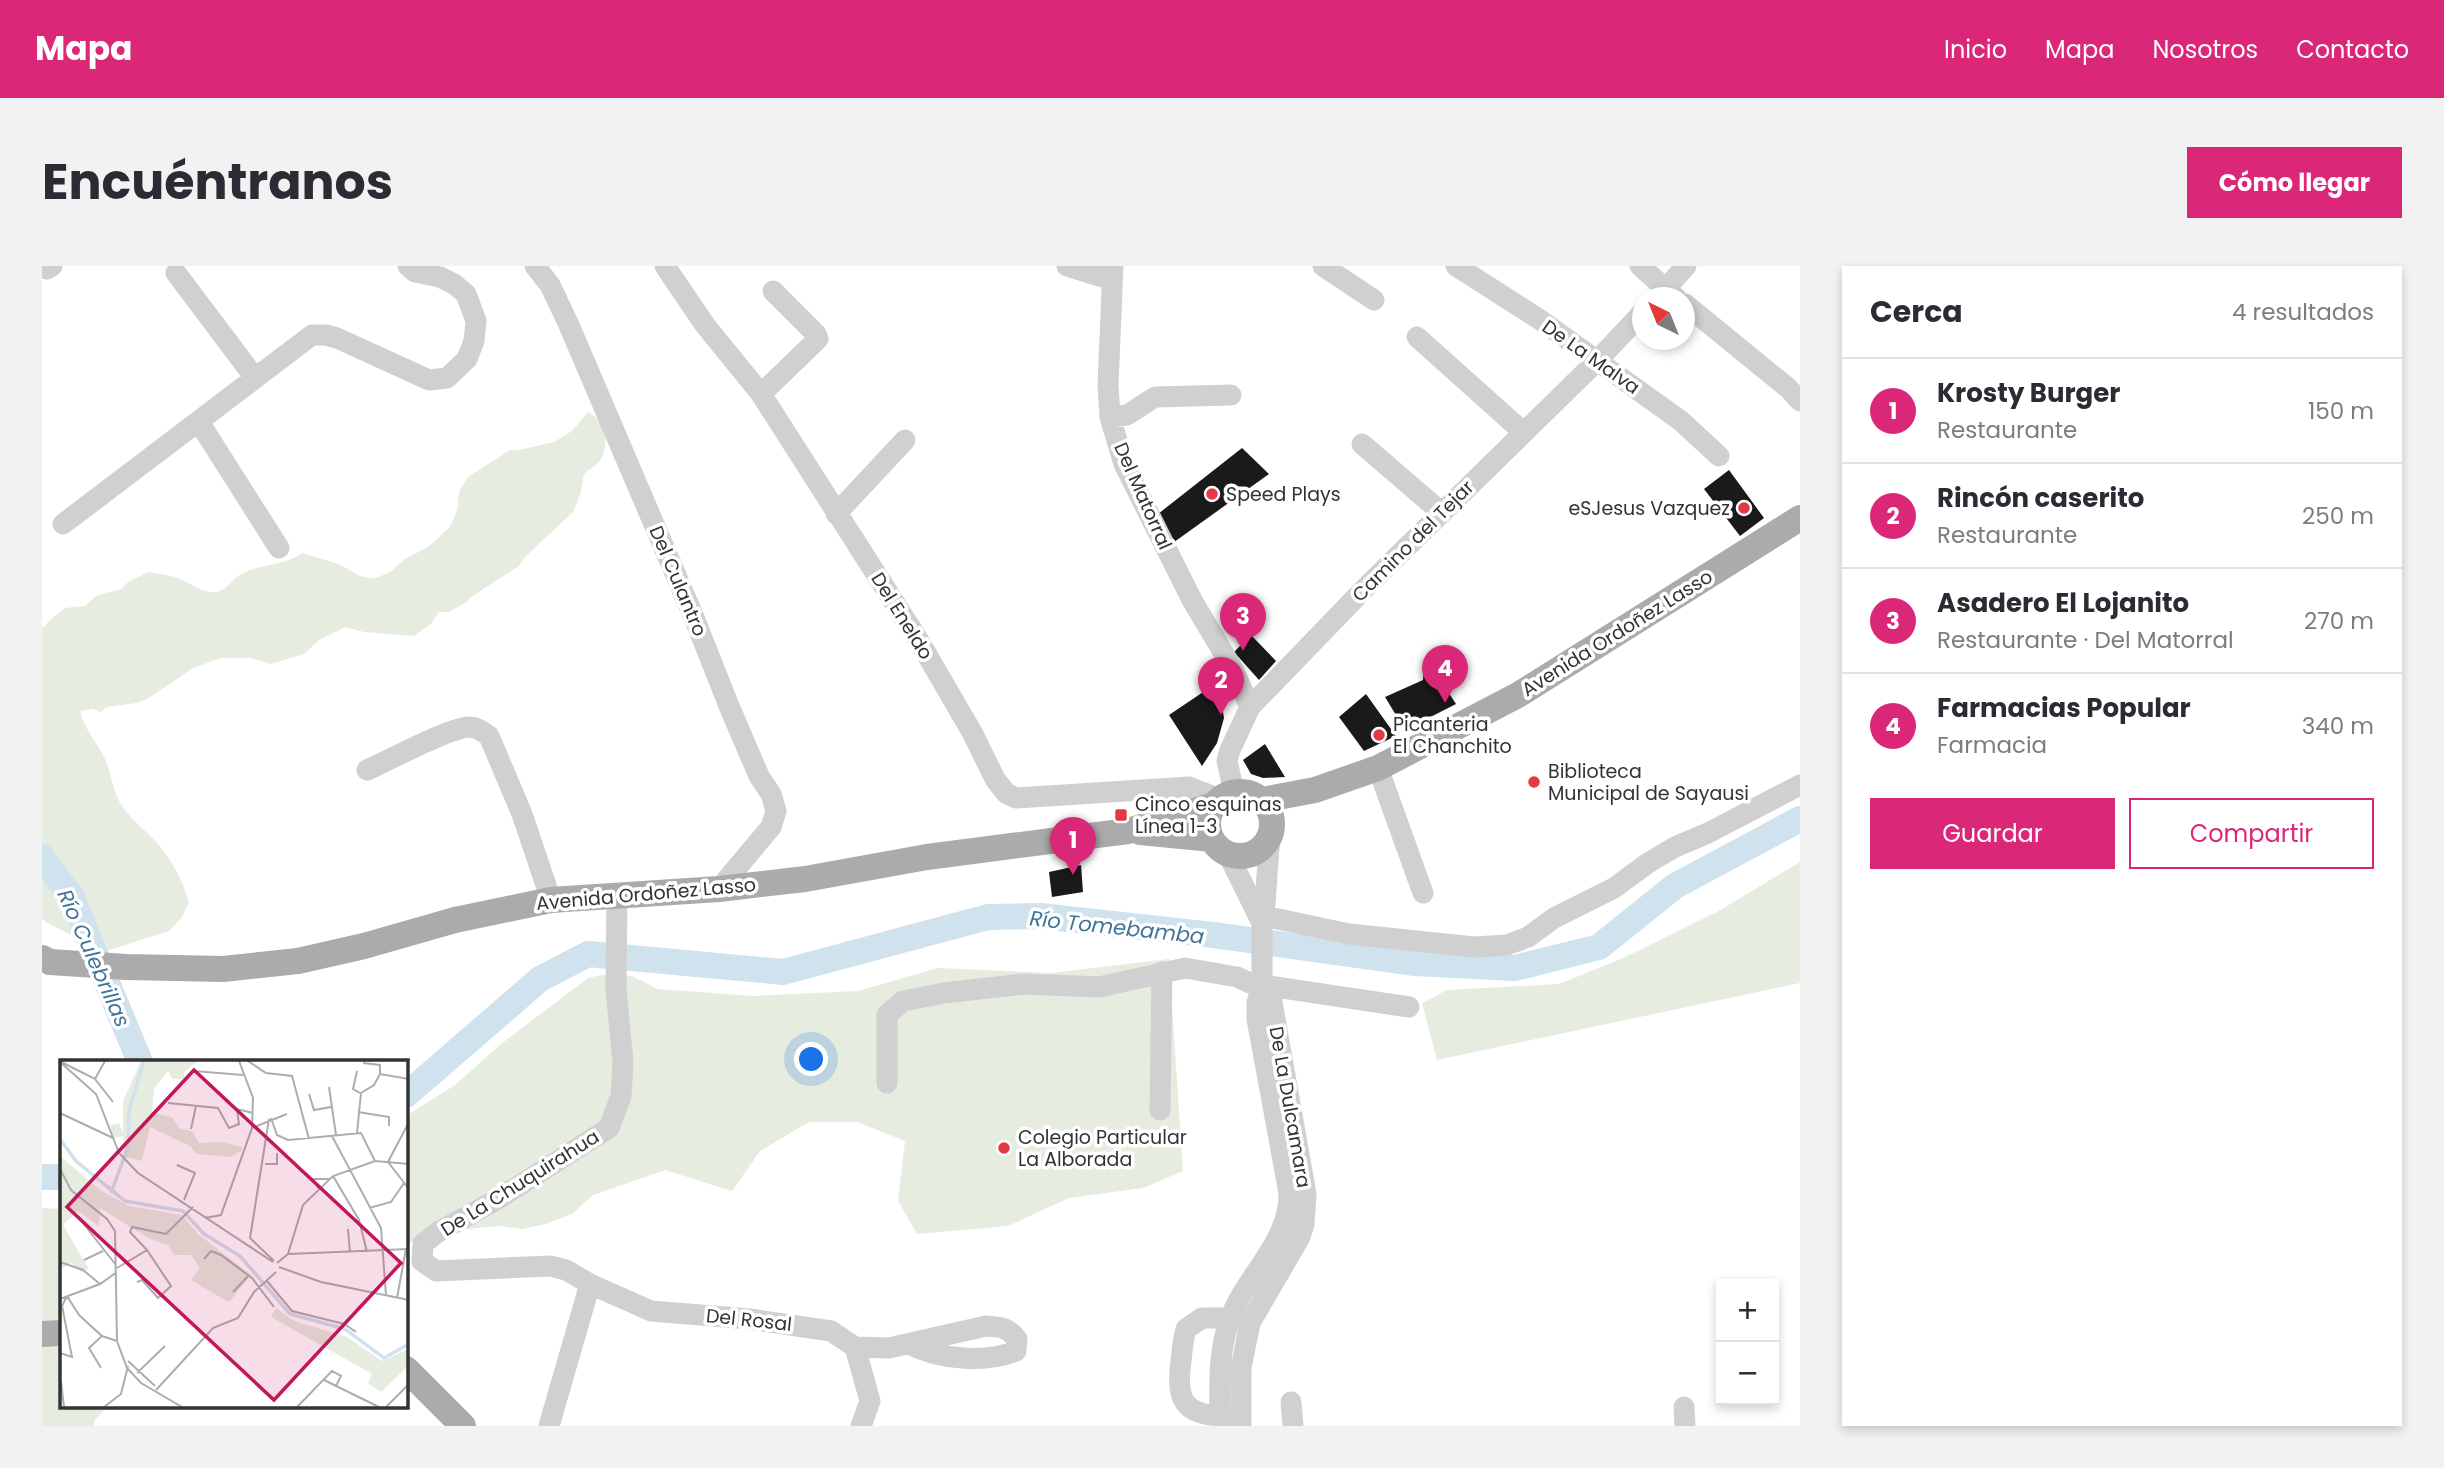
<!DOCTYPE html>
<html lang="es">
<head>
<meta charset="utf-8">
<style>
  body { margin:0; font-family:Poppins,sans-serif; background:#f2f2f3; color:#2b2b33 }
  .controls { position:absolute; right:21px; bottom:21px; display:grid; overflow:hidden; border-radius:0px; box-shadow:0 4px 10px #0003 }
  .controls button { width:63px; height:63px; display:grid; place-items:center; padding:0; border:0; border-bottom:2px solid #e1e1e2; background:#fff; color:#2b2b33; font:35px sans-serif }
  .compass { position:absolute; left:1590px; top:21px; width:63px; height:63px; border-radius:50%; background:#fff; box-shadow:0 4px 10px #0003; rotate:317deg }
  .you { position:absolute; left:770px; top:794px; width:24px; height:24px; margin:-18px; border:5px solid #fff; border-radius:50%; background:#1a73e8; box-shadow:0 0 0 10px #1a73e833 }
  .badge { display:grid; place-items:center; width:46px; height:46px; border-radius:50%; background:#db2777; color:#fff; font-size:23px; font-weight:700 }
  .pin { position:absolute; translate:-50% -58px; filter:drop-shadow(0 2px 4px #0008) }
  .pin::after { content:''; position:absolute; top:37px; width:24px; height:21px; background:inherit; clip-path:polygon(0 0,100% 0,50% 100%) }
  .list { margin:0; padding:0; list-style:none }
  h2 { display:flex; justify-content:space-between; align-items:center; height:91px; margin:0; padding:0 28px; font-size:30px }
  h2 small { font-size:23px; font-weight:400; color:#7c7c81 }
  .list li { display:grid; grid-template-columns:46px 1fr auto; gap:21px; align-items:center; box-sizing:border-box; height:105px; padding:0 28px; border-top:2px solid #e1e1e2 }
  .list b { display:block; font-size:26px; white-space:nowrap }
  .list p { margin:0; font-size:23px; white-space:nowrap; color:#7c7c81 }
  .list em { font-size:23px; font-style:normal; color:#7c7c81 }
  .actions { display:flex; gap:14px; padding:21px 28px }
  .actions a { flex:1; padding:16px 0; border:2px solid #db2777; border-radius:0px; text-align:center; font-size:24px; color:#db2777 }
  .actions .main { background:#db2777; color:#fff }
  .map { position:relative; flex:none; width:1758px; height:1160px; overflow:hidden; border-radius:0px }
  header { display:flex; align-items:center; gap:42px; box-sizing:border-box; height:98px; padding:0 35px; background:#db2777; color:#fff }
  header strong { font-size:33px }
  nav { display:flex; gap:38px; margin-inline-start:auto; font-size:24px }
  .intro { display:flex; align-items:center; justify-content:space-between; box-sizing:border-box; height:168px; padding:0 42px }
  h1 { margin:0; font-size:49px }
  .button { padding:18px 32px; border-radius:0px; background:#db2777; color:#fff; font-size:24px; font-weight:700 }
  main { display:flex; gap:42px; padding:0 42px }
  aside { flex:1; background:#fff; border-radius:0px; box-shadow:0 4px 10px #0003 }
  .map>svg:first-child { display:block }
  .green { fill:#e6ecdf }
  .lines { fill:none; stroke-linecap:round; stroke-linejoin:round }
  .river { stroke:#cfe2ee; stroke-width:26 }
  .building { fill:#1a1a1a }
  .minor { stroke:#d0d0d0; stroke-width:21 }
  .major { stroke:#ababab; stroke-width:26 }
  .poi-dot { fill:#e63946; stroke:#fff; stroke-width:2.5 }
  .labels { text-anchor:middle; dominant-baseline:central; stroke-width:7; stroke-linejoin:round; paint-order:stroke }
  .street-label { font-size:19px; fill:#333; stroke:#fff }
  .poi-label { font-size:19px; fill:#333; stroke:#fff; text-anchor:start }
  .water-label { font-size:21px; font-style:italic; fill:#3f7597; stroke:#fff }
  .inset-river { fill:none; stroke:#cfe2ee; stroke-width:3.5 }
  .inset-road { fill:none; stroke:#adadad; stroke-width:2 }
  .view { fill:#c2185b; fill-opacity:0.15; stroke:#c2185b; stroke-width:3.5 }
  .inset-edge { fill:none; stroke:#333; stroke-width:3.5 }
</style>
</head>
<body>
<header>
<strong>Mapa</strong>
<nav><a>Inicio</a><a>Mapa</a><a>Nosotros</a><a>Contacto</a></nav>
</header>
<div class="intro"><h1>Encuéntranos</h1><a class="button">Cómo llegar</a></div>
<main>
<div class="map">
<svg width="1758" height="1160" viewBox="0 0 1758 1160">
  <rect width="100%" height="100%" fill="#fff"/>
  <path class="green" d="M546 146C564 154 569 182 556 197 552 201 546 204 542 208L539 226 531 246 483 291 477 300 429 331 425 336 407 346H397L389 358 372 370 322 366 304 361 277 374 262 388 229 398 209 392H179L151 402 107 432 95 437 64 441 59 446 50 443 38 445C42 463 55 476 63 493 70 509 71 529 82 543 92 556 105 566 116 578 130 594 141 616 147 636L140 651 127 665 61 686C43 671 19 667 0 653V363C6 355 15 348 23 342L43 340 54 330 79 323 85 317 106 306C117 308 127 309 138 313 147 317 157 324 168 326 183 328 189 314 199 308 220 297 240 301 260 287L297 298 318 310 327 312H334L348 306 363 293 386 281 408 261 415 244 417 226 426 211 468 184H477L512 176 530 165Z
    M1758 596V717L1395 794 1380 737 1405 724 1517 718 1579 693 1675 646Z
    M1127 693 1141 905 1101 922 1027 932 966 960 875 968 856 935 863 875 815 856H767L718 885 690 925 623 904 551 929 530 948 504 958 480 963 457 960 396 966 381 978 364 975V850L413 819 459 778 546 712 559 709 590 710 616 723 711 730 816 725 896 702 1009 707Z
    M0 942 19 943V1141H65L52 1155V1160H0Z"/>
  <g class="lines">
    <path class="river" d="M0 591 29 630 98 796
      M364 829 498 713 546 688 741 706 946 651 998 650 1171 669 1373 697 1473 702 1557 681 1633 620 1758 553
      M0 911H19"/>
  </g>
  <path class="building" d="M1200 182 1227 208 1128 279 1116 248Z
    M1687 204 1722 252 1698 270 1662 223Z
    M1209 369 1234 395 1217 414 1192 386Z
    M1388 398 1414 438 1363 464 1343 431 1381 414 1382 401Z
    M1176 416 1182 452 1175 477 1160 500 1127 449Z
    M1324 428 1354 470 1322 485 1297 451Z
    M1223 478 1243 511 1221 512 1209 508 1201 494Z
    M1039 599 1041 626 1010 631 1007 606Z"/>
  <g class="lines">
    <path class="minor" d="M493 0 508 19 526 57 653 354 687 440 717 510 729 528 734 545 729 561 677 623
      M623 0 663 59 719 128 877 375 931 468 953 513 964 527 974 532 1147 521 1178 533
      M1025 0 1070 14
      M1071 0 1066 119 1068 151 1082 198 1150 334 1191 403 1208 441
      M1281 0 1332 34
      M1414 0 1497 53 1639 155 1677 190
      M1598 0 1634 32
      M5 3 10 0
      M134 7 213 112
      M1615 32 1644 0
      M1643 38 1746 122 1758 135
      M1375 71 1481 166
      M719 128 776 73 774 68 731 25
      M1068 151 1085 149 1113 131 1189 129
      M157 156 237 282
      M1320 178 1399 246
      M794 248 863 174
      M21 258 270 69H284L295 72 387 114 405 112 425 93 432 75 434 55 424 28 412 18 398 11 373 6 366 0
      M1336 502 1381 627
      M325 504C348 494 406 462 427 461 435 461 441 466 447 470L480 548 509 634
      M1192 526 1185 495 1188 484 1208 441 1326 319 1555 95 1601 46
      M1185 586 1220 657
      M1222 650 1307 668 1432 681 1465 679 1486 671 1512 652 1572 622 1606 597 1633 581 1666 567 1758 519
      M845 817V749L861 735 902 727 981 718 1057 721 1143 702 1195 711 1208 717 1367 741
      M1118 844 1120 706
      M548 1018 609 1045 708 1053 789 1065 813 1081 847 1082 944 1060C958 1061 966 1061 975 1073L974 1085C942 1098 897 1093 867 1078
      M813 1081 828 1135 819 1160
      M1249 1136 1251 1160
      M1642 1141 1643 1160
      M1178 1150C1139 1148 1134 1130 1139 1095 1140 1084 1141 1073 1144 1063L1160 1052H1188
      M507 1160 548 1018 524 1004 508 1000 394 1005 380 995 381 978 396 966 456 933 567 862 579 830 581 796 574 724 575 628
      M1178 1160C1178 1124 1175 1088 1188 1053 1204 1009 1248 976 1247 927L1215 753V737L1220 719V657L1222 650 1228 569
      M1199 1160V1102L1208 1057 1258 971 1262 958 1264 928 1230 736 1220 719"/>
    <path class="major" d="M1166 558a32 32 0 1 1 64 0a32 32 0 1 1-64 0Z
      M1220 534 1273 524 1336 502 1476 429 1758 252
      M1098 566 1170 573
      M0 692 8 696 84 701 181 703 256 695 322 680 413 654 509 634 677 623 763 613 885 591 1086 565 1172 539
      M0 1068 19 1067
      M364 1103 421 1160"/>
  </g>
  <g class="poi-dot">
    <circle cx="1170" cy="228" r="7"/>
    <circle cx="1702" cy="242" r="7"/>
    <circle cx="1337" cy="469" r="7"/>
    <circle cx="1492" cy="516" r="7"/>
    <rect x="1072" y="542" width="14" height="14" rx="3.5"/>
    <circle cx="962" cy="882" r="7"/>
  </g>
  <g class="labels">
    <g class="street-label">
      <text transform="translate(1549 91) rotate(35)">De La Malva</text>
      <text transform="translate(1101 230) rotate(66)">Del Matorral</text>
      <text transform="translate(1371 275) rotate(-45)">Camino del Tejar</text>
      <text transform="translate(636 315) rotate(67)">Del Culantro</text>
      <text transform="translate(860 350) rotate(58)">Del Eneldo</text>
      <text transform="translate(1575 367) rotate(-32)">Avenida Ordoñez Lasso</text>
      <text transform="translate(604 628) rotate(-5)">Avenida Ordoñez Lasso</text>
      <text transform="translate(1248 841) rotate(80)">De La Dulcamara</text>
      <text transform="translate(478 917) rotate(-32)">De La Chuquirahua</text>
      <text transform="translate(707 1054) rotate(6)">Del Rosal</text>
    </g>
    <g class="poi-label">
      <text x="1184" y="228">Speed Plays</text>
      <text x="1688" y="242" text-anchor="end">eSJesus Vazquez</text>
      <text x="1351" y="458">Picanteria<tspan x="1351" dy="22">El Chanchito</tspan></text>
      <text x="1506" y="505">Biblioteca<tspan x="1506" dy="22">Municipal de Sayausi</tspan></text>
      <text x="1093" y="538">Cinco esquinas<tspan x="1093" dy="22">Línea 1-3</tspan></text>
      <text x="976" y="871">Colegio Particular<tspan x="976" dy="22">La Alborada</tspan></text>
    </g>
    <g class="water-label">
      <text transform="translate(1075 661) rotate(6)">Río Tomebamba</text>
      <text transform="translate(52 692) rotate(66)">Río Culebrillas</text>
    </g>
  </g>
  <g transform="translate(18 794)">
    <rect width="348" height="348" fill="#fff"/>
    <path d="M81 1H138L124 12V19H112L108 11 94 29 92 52 113 58 119 68 133 72 139 83 163 82 182 87V91L170 97 137 94 130 86 90 67 82 101 66 97 63 76 54 78 50 65 59 63 63 72V41ZM0 96 40 130 69 146 122 155 138 174 191 215 169 242 163 239 131 220 140 208 131 195H114L108 185 88 178 40 148 39 166 18 151 3 165 29 209 21 212 12 203 0 209ZM216 248 234 261 287 277 322 301 348 289V306L321 332 308 323 312 314 211 257Z" fill="#e6ecdf"/>
    <path class="inset-river" d="M0 79 16 101 65 141 123 151 144 174 180 196 230 254 285 269 324 298 349 284M51 133 68 87 69 50 84 1"/>
    <path class="inset-road" d="M188 1 206 13 232 16 249 79M0 2 36 34 59 93 78 113 213 202M1 2 35 19 45 1M303 3 320 5V14M134 11 183 15M297 11 293 29 300 33M35 19 53 42M269 27 276 75M249 34 254 50 271 47M108 43 158 48 169 68 179 64 177 49 193 53M298 52 329 57V66M0 53 53 78M211 58 217 75 228 80 301 73 315 101M209 59 190 178 214 201M349 62 328 102 349 129M192 68 227 54M131 69 136 46M297 73 301 33 314 25 320 14 349 19M272 76 321 168 326 235M205 104H217V93M117 105 135 113 124 140M0 109 11 130 47 159 55 171 57 281 67 308 81 323 122 347M273 116 299 160 307 192M259 129 253 119H270M309 148 331 142 344 123M19 158 56 205M145 158 161 155 192 68 193 38 179 1M288 169 290 192M228 194 243 145 273 116 315 101 349 104M144 199 151 191 161 195 192 218 214 247M24 200 43 191M0 202 23 210 40 224M217 203 228 194 349 189M219 207 261 222 349 240M57 208 87 190 70 172 72 167 106 174 133 147M207 221 232 251 284 264 296 272M77 222 82 220 98 238 111 226 87 190M173 232 188 216M7 236 19 255 42 276 57 281M337 238 346 189M0 239 40 224 57 212M0 293 12 297 2 246 7 236M68 301 95 326M41 308 29 288 42 276M77 313 105 286M264 320 319 347M1 321 4 347M96 330 153 268 178 258 194 232 216 212M44 347 61 334 68 306M237 347 272 311 281 316 276 326M326 347 349 324"/>
    <path class="view" d="M134 10 341 203 214 340 7 147Z"/>
    <rect width="348" height="348" class="inset-edge"/>
  </g>
</svg>
<div class="controls">
<button>+</button>
<button>−</button>
</div>
<svg class="compass" viewBox="-18 -18 36 36"><path d="M0-13l5 13h-10z" fill="#e53935"/><path d="M0 13l5-13h-10z" fill="#7c7c81"/></svg>
<div class="you"></div>
<div class="pin badge" style="left:1031px;top:609px">1</div>
<div class="pin badge" style="left:1179px;top:449px">2</div>
<div class="pin badge" style="left:1201px;top:385px">3</div>
<div class="pin badge" style="left:1403px;top:437px">4</div>
</div>
<aside>
<h2>Cerca<small>4 resultados</small></h2>
<ul class="list">
<li><span class="badge">1</span><div><b>Krosty Burger</b><p>Restaurante</p></div><em>150 m</em></li>
<li><span class="badge">2</span><div><b>Rincón caserito</b><p>Restaurante</p></div><em>250 m</em></li>
<li><span class="badge">3</span><div><b>Asadero El Lojanito</b><p>Restaurante · Del Matorral</p></div><em>270 m</em></li>
<li><span class="badge">4</span><div><b>Farmacias Popular</b><p>Farmacia</p></div><em>340 m</em></li>
</ul>
<div class="actions"><a class="main">Guardar</a><a>Compartir</a></div>
</aside>
</main>
</body>
</html>
